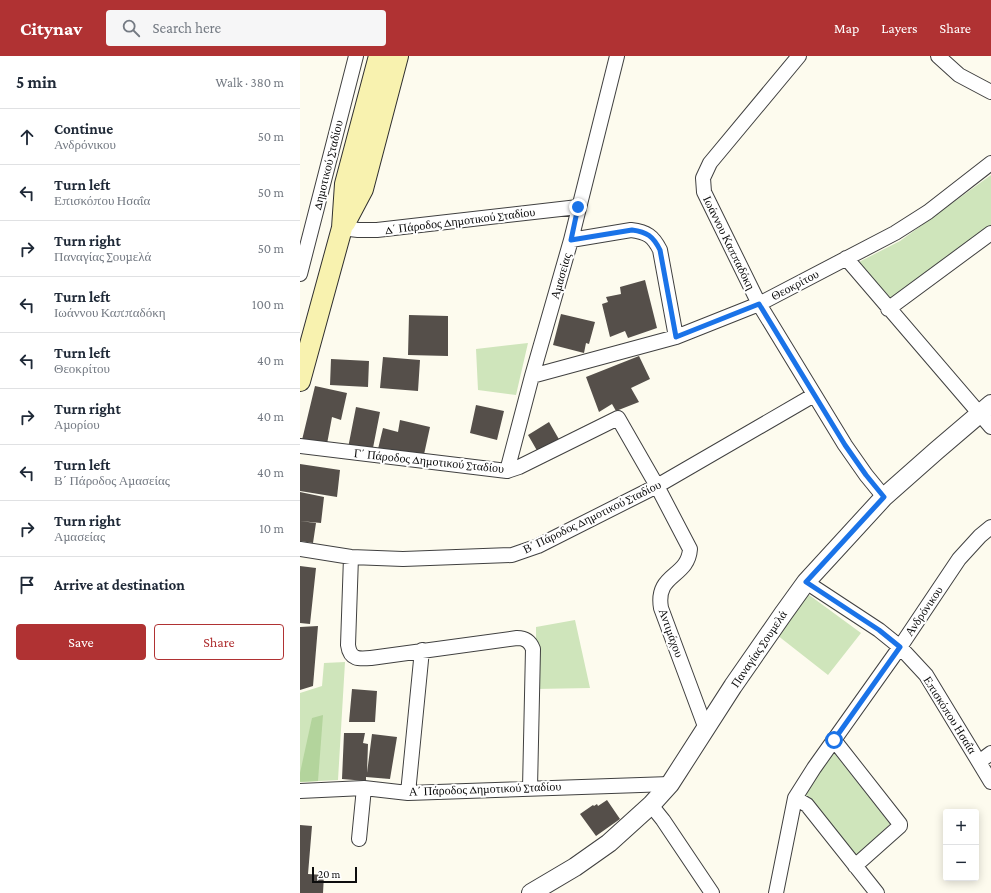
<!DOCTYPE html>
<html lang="en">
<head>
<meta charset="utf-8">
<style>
  body { margin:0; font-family:"Crimson Pro",serif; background:#f6f6f7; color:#1f2937 }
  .controls { position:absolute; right:12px; bottom:12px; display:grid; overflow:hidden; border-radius:4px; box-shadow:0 2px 10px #0003 }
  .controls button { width:36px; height:36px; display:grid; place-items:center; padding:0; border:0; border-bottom:1px solid #e0e1e3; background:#fff; color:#1f2937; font:20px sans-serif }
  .scale { position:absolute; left:12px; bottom:10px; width:45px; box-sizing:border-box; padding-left:4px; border:2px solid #0d0d0d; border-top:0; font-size:11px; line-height:14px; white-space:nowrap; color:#0d0d0d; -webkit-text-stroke:3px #fff; paint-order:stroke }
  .stop { position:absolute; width:12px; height:12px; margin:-9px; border:3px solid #1a73e8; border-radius:50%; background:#fff }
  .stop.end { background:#1a73e8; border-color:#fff; box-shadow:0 1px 4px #0008 }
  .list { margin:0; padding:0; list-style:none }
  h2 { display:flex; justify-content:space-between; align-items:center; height:52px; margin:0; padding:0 16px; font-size:17px }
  h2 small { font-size:13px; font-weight:400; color:#747a83 }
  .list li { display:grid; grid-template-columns:26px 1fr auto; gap:12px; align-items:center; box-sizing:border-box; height:56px; padding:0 16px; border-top:1px solid #e0e1e3 }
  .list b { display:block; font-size:15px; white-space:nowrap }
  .list p { margin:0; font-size:13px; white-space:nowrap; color:#747a83 }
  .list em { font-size:13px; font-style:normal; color:#747a83 }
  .actions { display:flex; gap:8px; padding:12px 16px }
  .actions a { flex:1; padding:9px 0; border:1px solid #b03233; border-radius:4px; text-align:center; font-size:14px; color:#b03233 }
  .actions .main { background:#b03233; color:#fff }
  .icon { flex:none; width:22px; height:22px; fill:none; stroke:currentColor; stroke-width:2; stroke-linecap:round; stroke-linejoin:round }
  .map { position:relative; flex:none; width:691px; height:837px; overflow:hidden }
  header { display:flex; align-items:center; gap:24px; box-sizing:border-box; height:56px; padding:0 20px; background:#b03233; color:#fff }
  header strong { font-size:19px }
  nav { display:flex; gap:22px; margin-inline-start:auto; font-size:14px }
  .search { width:280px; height:36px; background:#f6f6f7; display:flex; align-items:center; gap:10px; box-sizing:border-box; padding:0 14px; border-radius:4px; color:#747a83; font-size:15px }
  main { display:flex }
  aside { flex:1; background:#fff }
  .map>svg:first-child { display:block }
  .green { fill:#cfe5bb }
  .forest { fill:#b3d49c }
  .building { fill:#554f4a }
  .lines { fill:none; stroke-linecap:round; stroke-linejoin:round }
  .minor-casing { stroke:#404040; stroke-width:16 }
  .tertiary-casing { stroke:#404040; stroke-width:20 }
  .secondary-casing { stroke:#2f2f2f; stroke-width:22 }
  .minor { stroke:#fff; stroke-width:14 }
  .tertiary { stroke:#fff; stroke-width:18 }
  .secondary { stroke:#f8f2af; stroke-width:20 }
  .route { stroke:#1a73e8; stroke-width:5 }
  .labels { text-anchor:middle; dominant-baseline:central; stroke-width:4; stroke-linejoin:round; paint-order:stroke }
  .street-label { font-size:12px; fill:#0d0d0d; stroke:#fff }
</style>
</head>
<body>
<header>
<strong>Citynav</strong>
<div class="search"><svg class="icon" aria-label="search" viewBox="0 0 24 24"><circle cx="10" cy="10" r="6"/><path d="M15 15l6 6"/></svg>Search here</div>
<nav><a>Map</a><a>Layers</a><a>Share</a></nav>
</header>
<main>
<aside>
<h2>5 min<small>Walk · 380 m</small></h2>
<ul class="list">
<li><svg class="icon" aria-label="ahead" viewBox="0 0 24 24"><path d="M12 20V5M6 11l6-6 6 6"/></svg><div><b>Continue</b><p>Ανδρόνικου</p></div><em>50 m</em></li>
<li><svg class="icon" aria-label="left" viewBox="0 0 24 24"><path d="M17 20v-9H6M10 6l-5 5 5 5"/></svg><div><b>Turn left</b><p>Επισκόπου Ησαΐα</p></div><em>50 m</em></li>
<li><svg class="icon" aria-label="right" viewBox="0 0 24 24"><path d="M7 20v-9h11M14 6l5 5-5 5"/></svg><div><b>Turn right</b><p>Παναγίας Σουμελά</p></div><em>50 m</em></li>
<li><svg class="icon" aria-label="left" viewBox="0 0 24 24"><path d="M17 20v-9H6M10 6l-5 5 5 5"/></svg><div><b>Turn left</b><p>Ιωάννου Καππαδόκη</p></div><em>100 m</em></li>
<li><svg class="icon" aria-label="left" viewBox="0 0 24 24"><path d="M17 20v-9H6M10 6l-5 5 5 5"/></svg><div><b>Turn left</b><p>Θεοκρίτου</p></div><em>40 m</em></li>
<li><svg class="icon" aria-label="right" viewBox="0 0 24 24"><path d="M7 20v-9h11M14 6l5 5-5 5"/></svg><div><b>Turn right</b><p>Αμορίου</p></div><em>40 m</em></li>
<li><svg class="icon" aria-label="left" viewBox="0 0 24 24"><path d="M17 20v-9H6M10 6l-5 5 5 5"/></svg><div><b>Turn left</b><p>Β΄ Πάροδος Αμασείας</p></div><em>40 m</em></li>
<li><svg class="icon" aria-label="right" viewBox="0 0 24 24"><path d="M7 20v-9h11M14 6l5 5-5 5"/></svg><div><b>Turn right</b><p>Αμασείας</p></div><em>10 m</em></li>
<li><svg class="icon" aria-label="arrive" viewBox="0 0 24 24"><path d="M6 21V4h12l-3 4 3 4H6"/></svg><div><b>Arrive at destination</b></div></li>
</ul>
<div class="actions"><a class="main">Save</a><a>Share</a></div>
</aside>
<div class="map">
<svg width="691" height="837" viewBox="0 0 691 837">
  <rect width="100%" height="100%" fill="#fdfbee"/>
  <path class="green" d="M691 119V171L592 243 557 207 600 185Z
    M228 287 216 339 178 334 176 293Z
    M505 536 561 577 528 619 477 579Z
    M275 564 290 632 236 633V571Z
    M45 606 38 724 0 726V637L22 630 24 607Z
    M532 694 590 768 554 802 501 738Z"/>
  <path class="forest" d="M23 659 18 725 0 726V717L12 662Z"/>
  <path class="building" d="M345 224 357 272 328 282 325 275 310 281 302 248 308 246 306 241 321 238 320 231Z
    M261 258 295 266 289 288 286 287 284 297 253 289Z
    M109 259 148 260V300L108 299Z
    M339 300 350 323 331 332 339 346 316 355 312 348 299 356 286 321Z
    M83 301 120 304 118 335 80 332Z
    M31 303 69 305 68 331 30 329Z
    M15 330 47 337 41 364 32 361 27 388 2 384Z
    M176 349 204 355 197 384 170 377Z
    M56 351 80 356 72 397 48 392Z
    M100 364 130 371 123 403 78 393 83 372 98 376Z
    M249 366 260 385 239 398 228 379Z
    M0 408 40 414 37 441 0 435Z
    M0 436 24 441 21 467 0 465Z
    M0 465 16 467 13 487 0 485Z
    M0 510 16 512 10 568 0 567Z
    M18 570 13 630 0 634V571Z
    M52 633 77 635 75 666H49Z
    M44 677H65L63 687 68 688 67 717 72 678 97 681 90 723 66 721V725L42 723Z
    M307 744 320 763 296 780 280 758 293 749 294 750 297 748 298 750Z
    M0 769 12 770 8 818 24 819 23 837H0Z"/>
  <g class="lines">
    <g class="minor-casing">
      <path id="minor" d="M499 0 410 107 403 122 404 136 459 248 545 389 566 419 584 441
        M638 0 659 19 691 36
        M42 172 58 174H77L278 151
        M271 184 331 174C347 176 353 180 360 194L376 281
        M546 202 691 371
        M0 218 56 0
        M588 253 691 177
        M232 320 376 281 459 248 595 177 628 156 691 107
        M0 390 207 415 219 411 318 362 357 430 390 493C388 522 355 517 361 552L406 673
        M207 415 232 320 271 184 317 0
        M0 493 51 501 103 503 212 499 238 490 357 430 514 339
        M51 501 48 589C50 604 59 603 71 602L217 582C225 582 230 585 233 593L230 732
        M506 526 579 574 600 591 626 619 691 726
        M534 684 600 768V770L555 810
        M679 706 691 697
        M0 735 64 732 108 737 370 728
        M108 737 122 594
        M495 742 507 749 577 837
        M351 749 363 764 412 837
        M59 783 64 732
        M476 837 495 742 514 712 600 591 659 503 680 480 691 471"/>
    </g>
    <g class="tertiary-casing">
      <path id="tertiary" d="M231 837 275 811 309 787 351 749 370 728 433 630 483 558 506 526 584 441 636 395 691 348"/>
    </g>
    <g class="secondary-casing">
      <path id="secondary" d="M45 167 63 133 98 0
        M0 325 42 172 45 128 79 0"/>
    </g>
    <use href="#minor" class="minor"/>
    <use href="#tertiary" class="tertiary"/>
    <use href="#secondary" class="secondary"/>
  </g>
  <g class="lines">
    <path class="route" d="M278 151 271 184 332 174C347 176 353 180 360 194L376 281 459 248 545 389 566 419 584 441 506 526 579 574 600 591 534 684"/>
  </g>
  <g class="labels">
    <g class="street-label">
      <text transform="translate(28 109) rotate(-76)">Δημοτικού Σταδίου</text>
      <text transform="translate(160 165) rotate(-7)">Δ΄ Πάροδος Δημοτικού Σταδίου</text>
      <text transform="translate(429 187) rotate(64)">Ιωάννου Καππαδόκη</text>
      <text transform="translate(261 220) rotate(-74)">Αμασείας</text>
      <text transform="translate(495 229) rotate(-28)">Θεοκρίτου</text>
      <text transform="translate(129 405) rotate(6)">Γ΄ Πάροδος Δημοτικού Σταδίου</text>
      <text transform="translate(292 461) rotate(-26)">Β΄ Πάροδος Δημοτικού Σταδίου</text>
      <text transform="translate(624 555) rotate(-56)">Ανδρόνικου</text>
      <text transform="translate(371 577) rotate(70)">Αντιμάχου</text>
      <text transform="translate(459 593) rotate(-56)">Παναγίας Σουμελά</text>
      <text transform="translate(650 659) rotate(58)">Επισκόπου Ησαΐα</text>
      <text transform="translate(185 733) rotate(-2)">Α΄ Πάροδος Δημοτικού Σταδίου</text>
    </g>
  </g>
</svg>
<div class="controls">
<button>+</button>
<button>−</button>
</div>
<div class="scale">20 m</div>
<div class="stop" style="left:534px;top:684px"></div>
<div class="stop end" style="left:278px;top:151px"></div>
</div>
</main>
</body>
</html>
